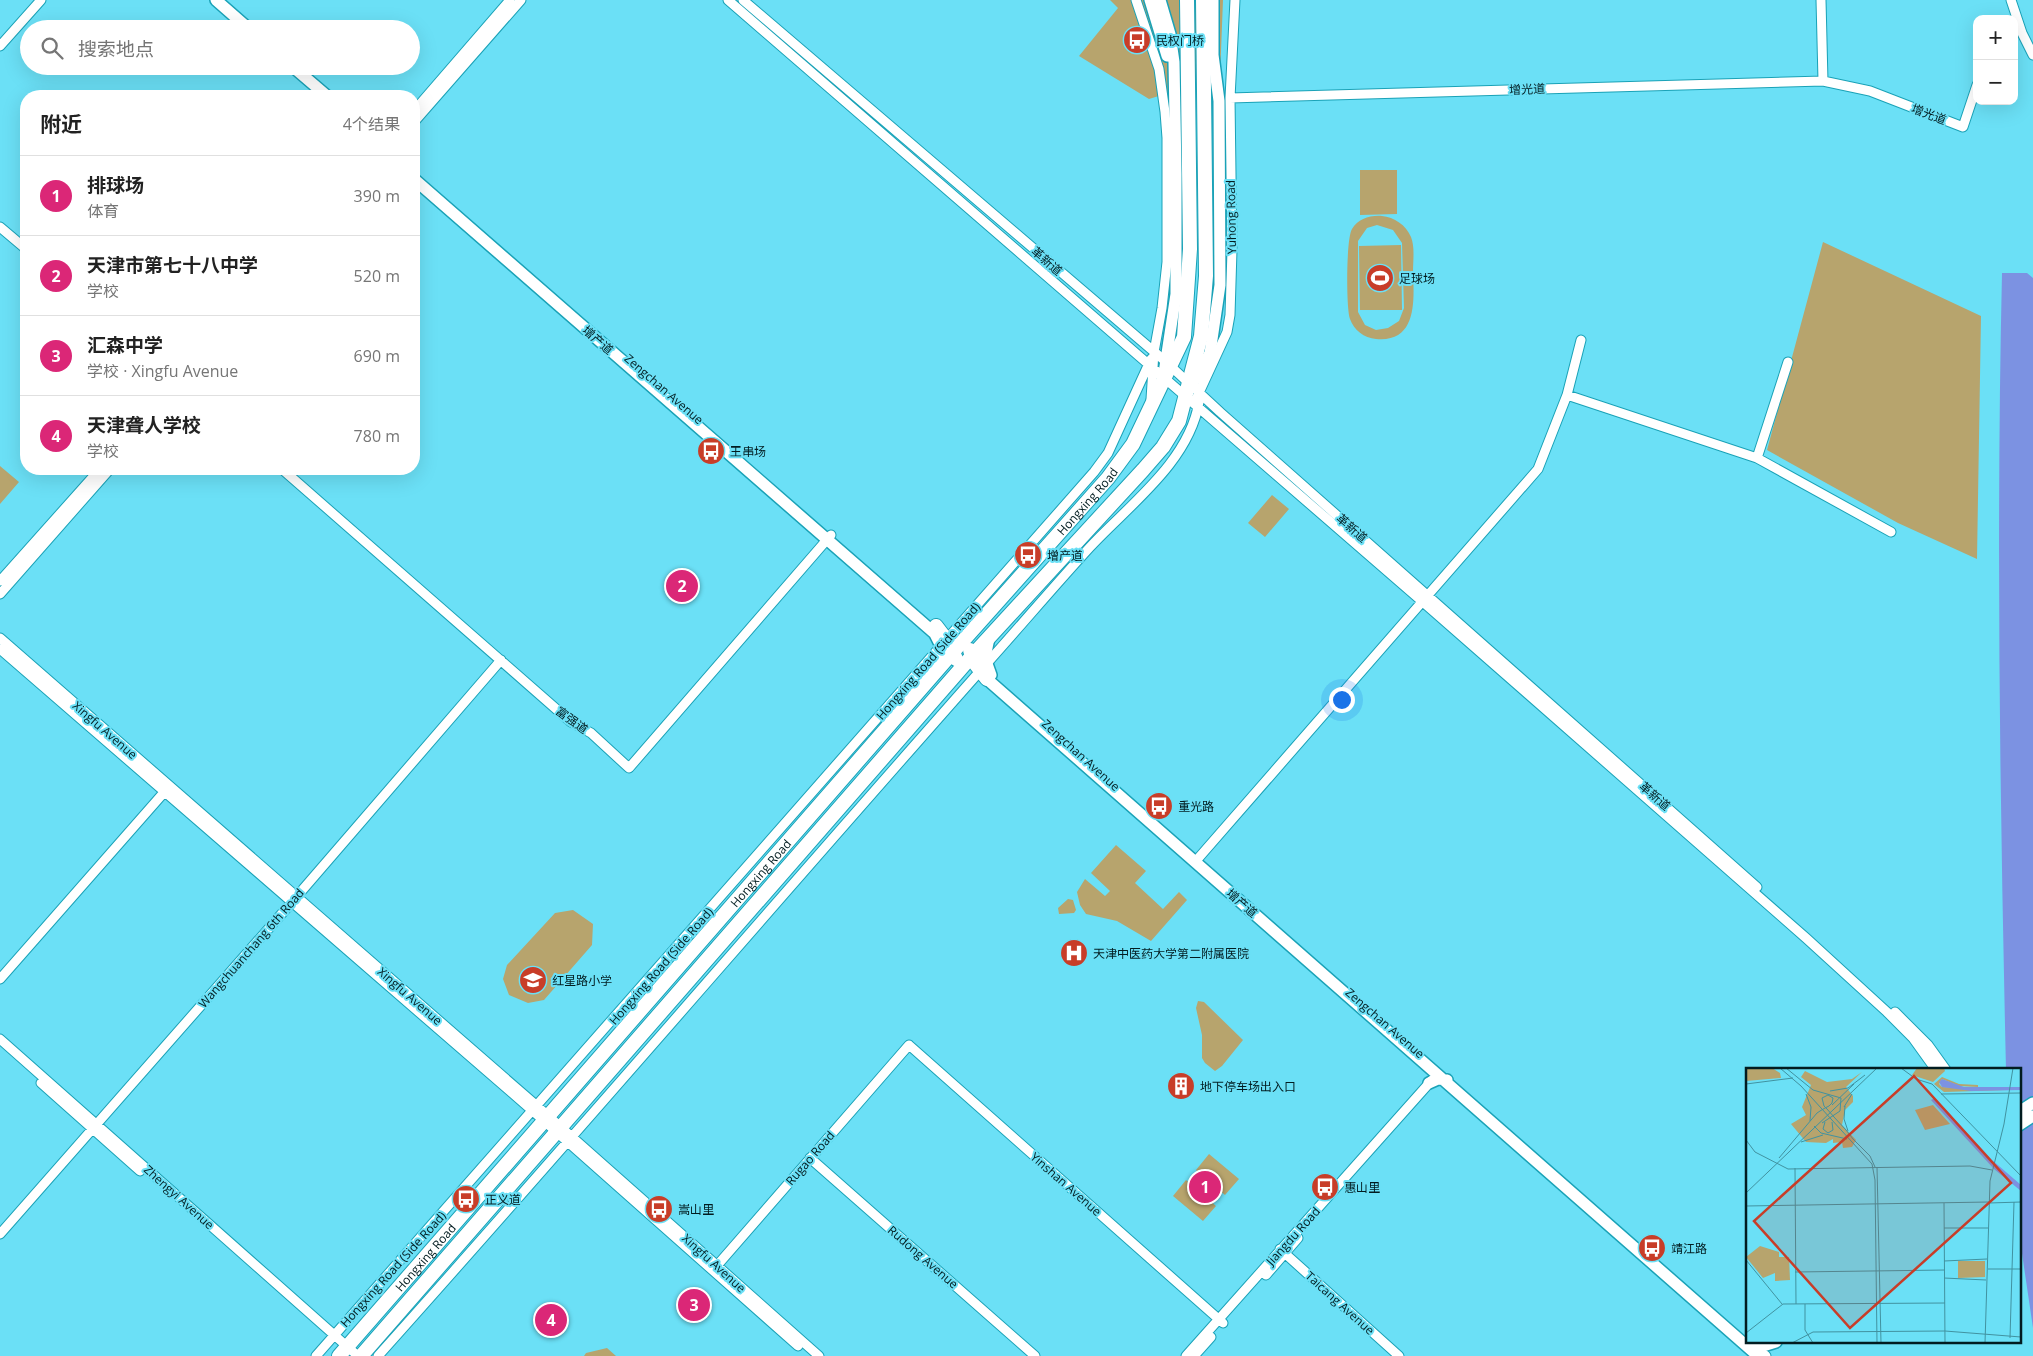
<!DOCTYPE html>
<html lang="zh">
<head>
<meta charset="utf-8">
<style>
  body { margin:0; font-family:"Open Sans","Noto Sans SC",sans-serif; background:#f2f2f2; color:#222 }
  .controls { position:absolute; right:15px; top:15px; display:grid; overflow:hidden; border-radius:10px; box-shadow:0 5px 20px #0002 }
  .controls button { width:45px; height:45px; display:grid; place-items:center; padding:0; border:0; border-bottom:1px solid #e0e0e0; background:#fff; color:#222; font:25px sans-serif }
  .you { position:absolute; left:1341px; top:699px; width:18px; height:18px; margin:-12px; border:4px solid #fff; border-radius:50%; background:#1a73e8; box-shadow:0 0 0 8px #1a73e833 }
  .badge { display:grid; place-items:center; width:32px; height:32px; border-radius:50%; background:#db2777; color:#fff; font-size:16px; font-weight:700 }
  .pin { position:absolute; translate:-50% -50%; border:2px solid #fff; box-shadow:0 1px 5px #0006 }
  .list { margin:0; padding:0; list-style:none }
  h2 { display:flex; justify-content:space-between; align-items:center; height:65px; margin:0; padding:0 20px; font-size:21px }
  h2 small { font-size:16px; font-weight:400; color:#767676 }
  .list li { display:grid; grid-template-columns:32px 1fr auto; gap:15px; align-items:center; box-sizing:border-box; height:80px; padding:0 20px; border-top:1px solid #e0e0e0 }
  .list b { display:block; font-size:19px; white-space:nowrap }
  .list p { margin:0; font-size:16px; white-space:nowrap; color:#767676 }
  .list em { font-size:16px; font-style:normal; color:#767676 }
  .icon { flex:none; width:28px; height:28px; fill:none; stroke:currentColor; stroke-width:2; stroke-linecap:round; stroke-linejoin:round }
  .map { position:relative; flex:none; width:2033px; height:1356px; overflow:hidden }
  .search { position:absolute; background:#fff; box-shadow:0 5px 20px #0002; left:20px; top:20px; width:400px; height:55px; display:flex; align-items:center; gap:12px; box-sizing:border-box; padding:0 18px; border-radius:28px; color:#767676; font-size:19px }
  .panel { position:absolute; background:#fff; box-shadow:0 5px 20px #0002; left:20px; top:90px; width:400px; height:385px; border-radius:20px }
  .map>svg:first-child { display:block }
  .green { fill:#b7a46d; fill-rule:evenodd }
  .water { fill:#7c92e2 }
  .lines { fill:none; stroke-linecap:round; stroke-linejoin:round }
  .minor-casing { stroke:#1aa2b7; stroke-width:11 }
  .major-casing { stroke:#1aa2b7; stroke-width:14 }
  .highway-casing { stroke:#1aa2b7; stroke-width:16 }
  .minor { stroke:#fff; stroke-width:9 }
  .major { stroke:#fff; stroke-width:11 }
  .highway { stroke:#fff; stroke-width:14 }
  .labels { text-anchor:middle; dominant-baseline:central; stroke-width:4; stroke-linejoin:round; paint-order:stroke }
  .poi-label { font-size:12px; fill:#021c20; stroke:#6be0f6; text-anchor:start }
  .street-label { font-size:12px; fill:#021c20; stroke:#6be0f6 }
  .inset-road { fill:none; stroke:#4192a0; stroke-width:1 }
  .view { fill:#c83d28; fill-opacity:0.15; stroke:#c83d28; stroke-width:2.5 }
  .inset-edge { fill:none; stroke:#021c20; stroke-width:2.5 }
</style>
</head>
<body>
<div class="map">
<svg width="2033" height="1356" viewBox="0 0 2033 1356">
  <rect width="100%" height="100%" fill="#6be0f6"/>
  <path class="green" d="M1110 0H1223L1220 77 1149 99 1079 56 1118 8Z
    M1360 170H1397V214L1360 215Z
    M1382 216C1394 217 1406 225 1411 237 1415 247 1413 261 1413 271 1414 299 1418 343 1376 339 1364 338 1354 330 1350 319 1346 309 1346 238 1352 229 1358 219 1370 215 1382 216ZM1377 225 1393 230 1402 243 1404 308 1399 321 1388 328 1376 330 1365 325 1358 312V241L1367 228Z
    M1823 242 1981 316 1977 559 1898 523 1767 450Z
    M1401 245 1402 310H1360L1359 246Z
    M0 466 19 482 0 504Z
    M1272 495 1289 509 1265 537 1248 523Z
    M1116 845 1146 871 1135 883 1163 909 1179 892 1187 900 1151 941 1117 921 1086 914 1080 905 1077 892 1085 879 1105 896 1110 891 1091 873Z
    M1068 899 1073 900 1076 910 1074 913 1059 914 1058 908Z
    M573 910 593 924 592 945 544 1000 528 1003 509 995 503 979 507 965 555 913Z
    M1198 1001 1204 1002 1243 1040 1222 1066 1215 1071 1205 1063 1202 1058V1035L1196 1008Z
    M1209 1154 1239 1179 1225 1195 1196 1170Z
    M1199 1174 1218 1191 1210 1200 1191 1183Z
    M1186 1180 1216 1206 1203 1221 1173 1196Z
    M607 1348 616 1356H584L586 1353Z"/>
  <path class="water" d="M2002 273H2027L2033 278V1328L2019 1233V1070H2006C2000 804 1996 539 2002 273Z"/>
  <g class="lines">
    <g class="minor-casing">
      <path id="minor" d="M728 0 1423 602 1806 938 1887 1012 1913 1038 1936 1070
        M743 0 1165 361 1220 412 1757 887
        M1136 0 1159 69 1165 112 1167 138V262L1162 308 1154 352 1151 399
        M1821 0 1823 81
        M2011 0 2022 33 2033 55
        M0 46 41 0
        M1230 98 1823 81 1870 91 1963 127 1977 85
        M414 111 510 0
        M414 122 521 0
        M0 227 26 249
        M1567 395 1581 340
        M1197 397 1227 332 1230 315 1232 250 1230 98 1235 0
        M1757 458 1788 362
        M282 469 571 722 591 733 629 768 831 535
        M0 581 100 469
        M0 594 110 469
        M0 638 538 1107 819 1356
        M0 649 533 1111 798 1346
        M1195 862 1538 469 1567 395 1757 458 1891 532
        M0 979 167 789
        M1895 1012 1928 1045 1946 1070
        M0 1039 358 1356
        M41 1083 140 1171
        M810 1158 1035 1356
        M0 1234 292 902 501 660
        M1280 1249 1399 1356
        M714 1269 909 1045 1223 1323
        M1266 1275 1298 1238
        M1765 1355 1766 1356
        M316 1356 1094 472 1108 453 1151 359
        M378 1356C584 1126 784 892 989 661 1023 623 1056 584 1090 547 1129 505 1189 462 1199 402
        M1186 1356 1432 1080
        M1194 1356 1211 1337"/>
    </g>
    <g class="major-casing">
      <path id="major" d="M216 0 249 29
        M1150 0 1167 56
        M1160 0 1170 34 1174 62 1176 174V294L1164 373
        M292 66 327 96
        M414 179 940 638
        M1194 381 1210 353 1220 285 1219 101 1213 55V0
        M935 634 942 648 941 666
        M989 638 985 658 991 675
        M980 673 1758 1356
        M1429 1083 1438 1079 1447 1080
        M2019 1112 2033 1103
        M2019 1125 2033 1116
        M1746 1344 1760 1347 1776 1342"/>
    </g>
    <g class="highway-casing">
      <g id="highway">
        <path d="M936 626 949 643 956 659"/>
        <path d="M970 650 974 662 987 679"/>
        <path id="s1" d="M339 1356 953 652 1108 478 1133 444 1184 337 1190 249 1187 0"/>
        <path d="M361 1356 971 657 1143 470 1163 447 1179 421 1201 336 1206 276 1203 0"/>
      </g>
    </g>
    <use href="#minor" class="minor"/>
    <use href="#major" class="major"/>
    <use href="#highway" class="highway"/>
  </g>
  <defs>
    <g id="bus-disc" transform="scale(1.4375)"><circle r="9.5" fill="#c83d28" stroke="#6be0f6"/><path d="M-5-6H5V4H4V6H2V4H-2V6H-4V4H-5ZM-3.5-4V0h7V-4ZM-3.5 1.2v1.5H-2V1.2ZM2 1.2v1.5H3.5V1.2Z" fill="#fff"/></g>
    <g id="stadium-disc" transform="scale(1.4375)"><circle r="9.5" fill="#c83d28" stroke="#6be0f6"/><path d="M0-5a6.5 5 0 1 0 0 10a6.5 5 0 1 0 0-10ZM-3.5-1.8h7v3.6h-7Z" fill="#fff"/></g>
    <g id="hospital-disc" transform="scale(1.4375)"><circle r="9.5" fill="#c83d28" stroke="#6be0f6"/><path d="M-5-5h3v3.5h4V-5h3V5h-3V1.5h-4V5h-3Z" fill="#fff"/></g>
    <g id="school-disc" transform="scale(1.4375)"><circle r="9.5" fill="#c83d28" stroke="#6be0f6"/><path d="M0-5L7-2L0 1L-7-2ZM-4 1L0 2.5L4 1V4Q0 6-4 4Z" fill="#fff"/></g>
    <g id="building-disc" transform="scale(1.4375)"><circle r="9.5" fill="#c83d28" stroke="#6be0f6"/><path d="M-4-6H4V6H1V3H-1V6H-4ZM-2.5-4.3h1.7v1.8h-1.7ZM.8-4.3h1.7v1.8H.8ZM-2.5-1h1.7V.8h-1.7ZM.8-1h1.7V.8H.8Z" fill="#fff"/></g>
  </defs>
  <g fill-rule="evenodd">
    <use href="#bus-disc" x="1137" y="40"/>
    <use href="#stadium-disc" x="1380" y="278"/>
    <use href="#bus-disc" x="711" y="451"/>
    <use href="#bus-disc" x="1028" y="555"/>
    <use href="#bus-disc" x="1159" y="806"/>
    <use href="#hospital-disc" x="1074" y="953"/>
    <use href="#school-disc" x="533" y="980"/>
    <use href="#building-disc" x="1181" y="1086"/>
    <use href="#bus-disc" x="1325" y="1187"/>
    <use href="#bus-disc" x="466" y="1199"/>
    <use href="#bus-disc" x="659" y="1209"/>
    <use href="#bus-disc" x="1652" y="1248"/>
  </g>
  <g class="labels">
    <g class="poi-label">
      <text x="1156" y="40">民权门桥</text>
      <text x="1399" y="278">足球场</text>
      <text x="730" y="451">王串场</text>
      <text x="1047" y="555">增产道</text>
      <text x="1178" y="806">重光路</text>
      <text x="1093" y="953">天津中医药大学第二附属医院</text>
      <text x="552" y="980">红星路小学</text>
      <text x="1200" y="1086">地下停车场出入口</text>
      <text x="1344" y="1187">惠山里</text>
      <text x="485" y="1199">正义道</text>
      <text x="678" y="1209">嵩山里</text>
      <text x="1671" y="1248">靖江路</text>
    </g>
    <g class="street-label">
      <text transform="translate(1527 89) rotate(-2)">增光道</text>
      <text transform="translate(1929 114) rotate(21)">增光道</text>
      <text transform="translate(1231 217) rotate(-91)">Yuhong Road</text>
      <text transform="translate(1047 261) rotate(41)">革新道</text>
      <text transform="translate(598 340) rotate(41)">增产道</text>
      <text transform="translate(664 389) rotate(41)">Zengchan Avenue</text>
      <text stroke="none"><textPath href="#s1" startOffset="1136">Hongxing Road</textPath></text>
      <text transform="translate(1352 528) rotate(41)">革新道</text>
      <text transform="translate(928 661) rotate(-49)">Hongxing Road (Side Road)</text>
      <text transform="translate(572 720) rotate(36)">富强道</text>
      <text transform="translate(105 730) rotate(41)">Xingfu Avenue</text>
      <text transform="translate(1081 755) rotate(42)">Zengchan Avenue</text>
      <text transform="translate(1655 796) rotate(41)">革新道</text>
      <text stroke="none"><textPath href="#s1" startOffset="641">Hongxing Road</textPath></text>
      <text transform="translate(1242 903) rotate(41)">增产道</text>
      <text transform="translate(251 948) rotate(-49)">Wangchuanchang 6th Road</text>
      <text transform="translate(661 966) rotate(-49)">Hongxing Road (Side Road)</text>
      <text transform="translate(410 996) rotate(41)">Xingfu Avenue</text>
      <text transform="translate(1385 1023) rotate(41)">Zengchan Avenue</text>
      <text transform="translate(810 1158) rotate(-49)">Rugao Road</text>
      <text transform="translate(1066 1184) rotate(41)">Yinshan Avenue</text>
      <text transform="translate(179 1197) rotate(42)">Zhengyi Avenue</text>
      <text transform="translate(1293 1236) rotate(-48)">Jiangdu Road</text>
      <text stroke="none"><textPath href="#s1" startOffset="131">Hongxing Road</textPath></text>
      <text transform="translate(923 1257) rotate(41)">Rudong Avenue</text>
      <text transform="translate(714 1263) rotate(42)">Xingfu Avenue</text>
      <text transform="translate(393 1269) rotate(-48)">Hongxing Road (Side Road)</text>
      <text transform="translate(1340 1303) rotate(42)">Taicang Avenue</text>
    </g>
  </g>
  <g transform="translate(1746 1068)">
    <rect width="275" height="275" fill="#6be0f6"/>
    <path d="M0 0H26L34 5 35 10 0 13ZM171 0H198L199 3 187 14 166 7ZM59 3 81 14 106 11 116 4 100 19 107 28V34L99 42 96 57 110 72 106 79 97 80 96 74 87 75V71L80 75 60 74 45 56 60 47 56 39 65 17 55 9ZM196 9 213 16 232 17V19L213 18 196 11 193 16 196 19 261 22 198 24 188 16ZM187 37 204 56 179 62 169 42ZM14 178 33 184V189H43L44 212 29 213V205L17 210 0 189ZM212 193H239V209L212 210Z" fill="#b7a46d"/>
    <path d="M196 11 218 19H275V22L225 23 196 19 193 14ZM189 30 246 92 275 117V123L248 101 215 65 185 32Z" fill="#7c92e2"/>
    <path class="inset-road" d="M34 0 55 18 126 96 129 112 131 275M40 0 67 22 95 30 94 43 76 55M155 0 170 11 186 16 275 108M0 16 47 10M84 23 102 20 119 7M60 26 65 39 64 53M195 26 275 25M86 37 108 16M99 38 98 51 102 63M98 39 106 26M79 54 77 61 82 65 87 62 86 54M68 58 75 65 101 71M0 72 9 84 42 101 224 98 246 102M55 74 77 67M33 90 71 45 74 43 79 40 83 38 86 35 87 30 82 27 76 30 78 38 81 41 88 49 100 62 107 71 124 88 129 99M131 99 135 275M49 100 50 236M0 125 131 0M198 135 199 275M243 135 275 134M0 138 243 134M198 160H242M0 192 36 236M198 193 241 191M242 201H275M49 204 199 202M198 210 240 212M59 236V262L67 275M0 265 37 236 199 235M264 270 268 134M46 275 67 264 199 263 275 269M239 275 244 113 258 56 267 0"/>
    <path class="view" d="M168 8 265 115 104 260 8 153Z"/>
    <rect width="275" height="275" class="inset-edge"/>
  </g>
</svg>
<div class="controls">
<button>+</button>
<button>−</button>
</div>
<div class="you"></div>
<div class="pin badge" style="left:1205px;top:1187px">1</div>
<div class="pin badge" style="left:682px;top:586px">2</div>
<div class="pin badge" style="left:694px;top:1305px">3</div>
<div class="pin badge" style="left:551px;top:1320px">4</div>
<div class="search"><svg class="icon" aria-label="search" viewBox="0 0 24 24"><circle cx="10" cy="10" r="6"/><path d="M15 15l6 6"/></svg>搜索地点</div>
<section class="panel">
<h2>附近<small>4个结果</small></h2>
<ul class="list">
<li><span class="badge">1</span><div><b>排球场</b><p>体育</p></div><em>390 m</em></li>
<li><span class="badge">2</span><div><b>天津市第七十八中学</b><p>学校</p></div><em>520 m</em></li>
<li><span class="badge">3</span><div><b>汇森中学</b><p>学校 · Xingfu Avenue</p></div><em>690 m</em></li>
<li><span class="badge">4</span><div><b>天津聋人学校</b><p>学校</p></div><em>780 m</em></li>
</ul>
</section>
</div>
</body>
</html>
